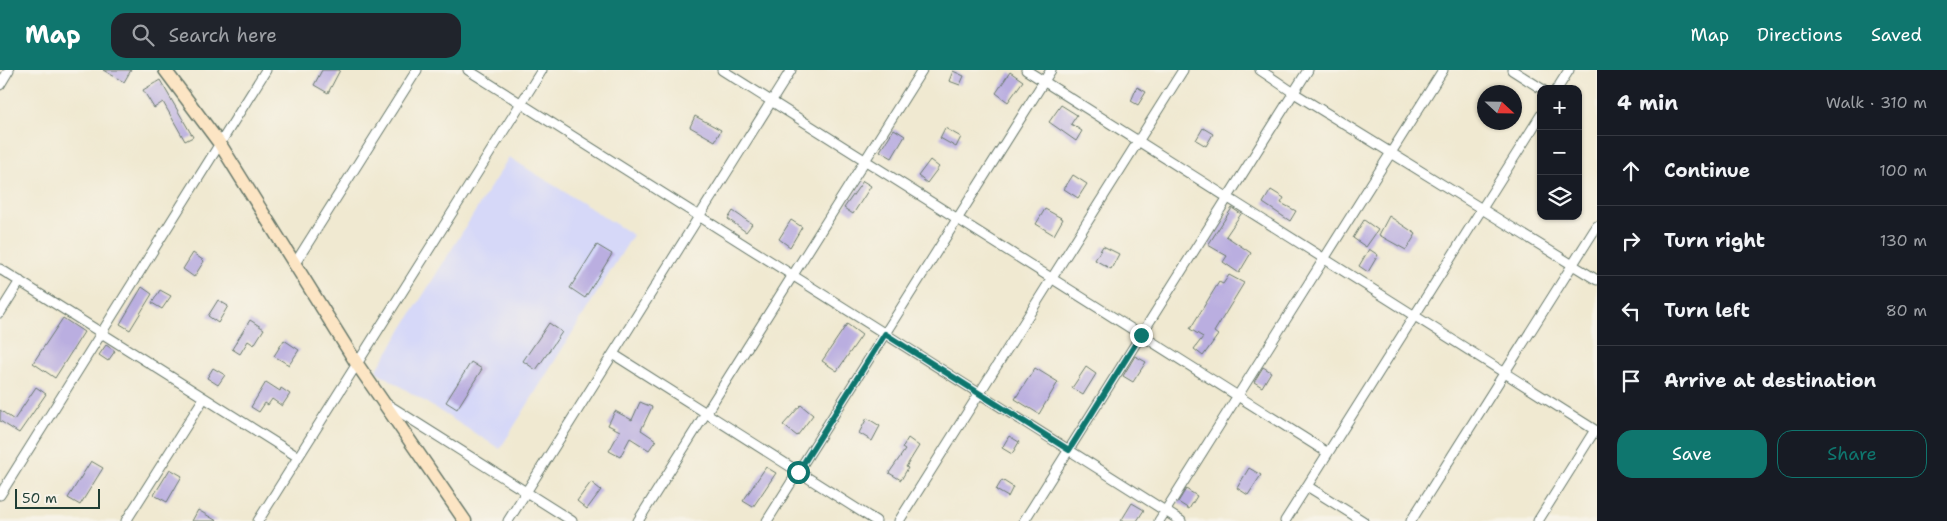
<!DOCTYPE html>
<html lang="en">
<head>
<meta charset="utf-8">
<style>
  body { margin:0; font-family:"Shantell Sans",sans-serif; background:#20242c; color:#f1f3f6 }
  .controls { position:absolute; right:15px; top:15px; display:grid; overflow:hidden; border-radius:10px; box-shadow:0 1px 4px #0004 }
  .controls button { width:45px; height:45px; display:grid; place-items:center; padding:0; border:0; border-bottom:1px solid #363941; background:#171b24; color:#f1f3f6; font:25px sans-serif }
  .compass { position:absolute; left:1477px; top:15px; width:45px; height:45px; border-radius:50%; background:#171b24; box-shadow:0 1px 4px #0004; rotate:112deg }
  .scale { position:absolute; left:15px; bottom:12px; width:85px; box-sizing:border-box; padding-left:5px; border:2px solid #1f3d34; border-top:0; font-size:14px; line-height:18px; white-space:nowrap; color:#1f3d34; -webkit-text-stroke:4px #f7f3e8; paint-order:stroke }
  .stop { position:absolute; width:15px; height:15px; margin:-11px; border:4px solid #0f766e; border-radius:50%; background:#fff }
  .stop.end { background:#0f766e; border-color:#fff; box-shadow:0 1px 5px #0008 }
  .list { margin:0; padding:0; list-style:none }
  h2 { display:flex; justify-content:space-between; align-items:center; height:65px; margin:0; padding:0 20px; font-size:21px }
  h2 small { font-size:16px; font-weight:400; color:#9ea1a6 }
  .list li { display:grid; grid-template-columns:32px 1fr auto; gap:15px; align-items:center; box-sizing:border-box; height:70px; padding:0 20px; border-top:1px solid #363941 }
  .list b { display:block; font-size:19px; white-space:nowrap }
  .list em { font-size:16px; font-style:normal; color:#9ea1a6 }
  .actions { display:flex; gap:10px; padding:15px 20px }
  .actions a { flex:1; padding:11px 0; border:1px solid #0f766e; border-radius:15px; text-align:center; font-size:18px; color:#0f766e }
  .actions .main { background:#0f766e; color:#fff }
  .icon { flex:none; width:28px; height:28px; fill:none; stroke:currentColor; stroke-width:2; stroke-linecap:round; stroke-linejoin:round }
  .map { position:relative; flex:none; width:1597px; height:451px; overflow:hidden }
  header { display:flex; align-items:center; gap:30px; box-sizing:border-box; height:70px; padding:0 25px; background:#0f766e; color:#fff }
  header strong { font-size:24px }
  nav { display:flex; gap:28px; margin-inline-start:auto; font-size:18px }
  .search { width:350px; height:45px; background:#20242c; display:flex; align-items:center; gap:12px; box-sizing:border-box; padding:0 18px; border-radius:15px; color:#9ea1a6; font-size:19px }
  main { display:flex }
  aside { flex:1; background:#171b24 }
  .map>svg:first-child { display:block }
  .built { fill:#d6d8f8 }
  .building { fill:#baaee0 }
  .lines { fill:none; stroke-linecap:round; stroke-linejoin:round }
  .street-casing { stroke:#68796b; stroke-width:11 }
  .secondary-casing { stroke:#68796b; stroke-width:15 }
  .street { stroke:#fff; stroke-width:9 }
  .secondary { stroke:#fce5c4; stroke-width:12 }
  .route { stroke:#0f766e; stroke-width:6 }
</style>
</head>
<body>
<header>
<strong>Map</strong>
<div class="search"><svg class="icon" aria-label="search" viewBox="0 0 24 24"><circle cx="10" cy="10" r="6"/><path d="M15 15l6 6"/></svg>Search here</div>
<nav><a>Map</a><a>Directions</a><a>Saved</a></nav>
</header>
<main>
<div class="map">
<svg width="1597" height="451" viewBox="0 0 1597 451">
  <rect width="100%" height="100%" fill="#f7f3e8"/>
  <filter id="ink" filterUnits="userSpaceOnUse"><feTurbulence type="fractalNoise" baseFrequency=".02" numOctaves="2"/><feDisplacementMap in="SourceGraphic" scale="10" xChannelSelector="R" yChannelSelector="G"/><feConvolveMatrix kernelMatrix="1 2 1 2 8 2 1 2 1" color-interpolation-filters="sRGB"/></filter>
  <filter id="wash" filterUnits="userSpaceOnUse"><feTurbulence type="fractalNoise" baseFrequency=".0096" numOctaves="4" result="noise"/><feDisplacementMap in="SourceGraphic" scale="20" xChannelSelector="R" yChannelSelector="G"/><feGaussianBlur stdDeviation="1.12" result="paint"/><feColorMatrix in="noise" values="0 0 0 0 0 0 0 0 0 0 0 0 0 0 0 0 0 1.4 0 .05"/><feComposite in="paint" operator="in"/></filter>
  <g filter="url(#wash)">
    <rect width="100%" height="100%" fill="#f0e9d1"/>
    <path class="built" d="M509 87 633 165 500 379 376 301Z"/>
    <g id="blocks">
      <path class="building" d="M103 0H131L124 12Z
        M322 0H340L328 23 314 15Z
        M953 1 964 6 960 15 949 11Z
        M1010 2 1023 11 1008 32 996 23Z
        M160 10 193 67 185 71 163 32 154 38 143 20Z
        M1137 17 1146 22 1138 35 1131 31Z
        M1061 35 1077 45 1071 54 1082 61 1076 71 1049 52Z
        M695 46 721 60 715 71 690 57Z
        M945 58 961 67 956 77 940 68Z
        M1203 58 1213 64 1206 76 1196 70Z
        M894 59 905 66 892 88 880 81Z
        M930 90 939 97 927 113 918 106Z
        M1073 105 1087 114 1078 128 1064 119Z
        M863 111 871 116 853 144 844 138Z
        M1271 120 1284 128 1281 133 1296 141 1290 151 1263 133Z
        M1232 138 1241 144 1226 166 1251 183 1239 203 1223 192 1227 186 1208 175Z
        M1045 139 1063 149 1054 165 1036 154Z
        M733 141 752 154 746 162 728 149Z
        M1389 146 1416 164 1406 180 1379 165Z
        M791 150 802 157 790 177 779 169Z
        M1364 150 1378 160 1366 177 1353 168Z
        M597 175 612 184 585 228 570 218Z
        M1103 176 1119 184 1111 199 1095 190Z
        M1369 179 1378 185 1368 202 1359 196Z
        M193 183 204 191 194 207 183 199Z
        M1229 205 1244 213 1214 262 1218 265 1203 286 1194 279 1203 267 1190 259 1219 212 1223 214Z
        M142 217 152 224 130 260 120 254Z
        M160 220 171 226 162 239 152 233Z
        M218 230 228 236 218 253 208 246Z
        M63 248 84 262 55 308 33 293Z
        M250 250 264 259 254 275 248 271 240 284 232 279Z
        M549 253 562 262 536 300 523 291Z
        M847 254 862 265 837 301 822 291Z
        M284 270 299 280 289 295 274 286Z
        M106 275 115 281 108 291 99 285Z
        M1135 286 1146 292 1133 312 1123 306Z
        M471 292 482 299 457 339 446 332Z
        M1086 297 1096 304 1083 325 1072 318Z
        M1263 297 1271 302 1262 317 1254 312Z
        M213 298 225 305 218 315 207 308Z
        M1035 298 1058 312 1039 344 1015 329Z
        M266 312 280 321 281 318 290 324 282 336 272 329 268 335 265 333 259 342 251 337Z
        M36 317 46 324 19 363 0 351V340L14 350Z
        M640 332 652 337 641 360 656 370 649 380 630 368 620 387 609 381 620 361 608 355 615 341 632 350Z
        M801 335 813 345 797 366 783 355Z
        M867 348 880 356 872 371 859 363Z
        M1009 366 1019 372 1012 384 1002 378Z
        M908 368 919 376 906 397 908 398 901 410 889 403 905 380 902 378Z
        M91 391 103 398 80 435 68 428Z
        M766 397 776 403 753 437 743 431Z
        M1249 398 1261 405 1248 425 1237 418Z
        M170 399 182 406 167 432 154 425Z
        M1002 410 1013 417 1008 427 996 420Z
        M591 412 601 420 587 439 577 431Z
        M1186 419 1197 426 1189 439 1178 432Z
        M1132 433 1144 440 1137 451H1121Z
        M198 440 217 451H192Z"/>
    </g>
  </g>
  <g filter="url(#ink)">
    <use href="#blocks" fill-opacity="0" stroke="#68796b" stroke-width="1"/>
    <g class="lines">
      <g class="street-casing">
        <path id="street" d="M468 0 1181 451
          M722 0 1328 383
          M1026 0 1595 360 1538 451
          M1260 0 1294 23 1597 210
          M1512 0 1542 19
          M0 15 9 0
          M1557 19 1569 0
          M294 195 417 0
          M0 199 298 387
          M0 243 20 211
          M613 284 876 451
          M387 334 572 451
          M1307 416 1363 451
          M0 425 266 0
          M126 451 204 328
          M258 451 542 0
          M508 451 791 0
          M638 451 922 0
          M767 451 1051 0
          M899 451 1183 0
          M1024 451 1308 0
          M1159 451 1443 0
          M1285 451 1541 45
          M1411 451 1597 156"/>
      </g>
      <g class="secondary-casing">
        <path id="secondary" d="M165 0 220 74 357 294 465 451"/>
      </g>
      <use href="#street" class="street"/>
      <use href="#secondary" class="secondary"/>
    </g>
  </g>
  <g class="lines" filter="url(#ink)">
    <path class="route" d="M798 402 885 264 1069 380 1141 265"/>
  </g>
</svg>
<div class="controls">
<button>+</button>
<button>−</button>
<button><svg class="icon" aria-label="layers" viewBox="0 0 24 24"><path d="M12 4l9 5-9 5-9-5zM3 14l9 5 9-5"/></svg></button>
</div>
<svg class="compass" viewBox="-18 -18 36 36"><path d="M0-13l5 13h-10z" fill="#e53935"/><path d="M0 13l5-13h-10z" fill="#9ea1a6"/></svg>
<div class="scale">50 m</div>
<div class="stop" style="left:798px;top:402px"></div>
<div class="stop end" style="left:1141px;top:265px"></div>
</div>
<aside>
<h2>4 min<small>Walk · 310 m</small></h2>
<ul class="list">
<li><svg class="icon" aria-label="ahead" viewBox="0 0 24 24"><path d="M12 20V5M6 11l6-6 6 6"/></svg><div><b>Continue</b></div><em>100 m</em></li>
<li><svg class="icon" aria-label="right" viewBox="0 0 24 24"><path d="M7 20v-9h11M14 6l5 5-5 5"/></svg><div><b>Turn right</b></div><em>130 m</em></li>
<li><svg class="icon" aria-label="left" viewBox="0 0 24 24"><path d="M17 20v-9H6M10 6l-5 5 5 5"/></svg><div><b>Turn left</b></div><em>80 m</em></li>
<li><svg class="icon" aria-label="arrive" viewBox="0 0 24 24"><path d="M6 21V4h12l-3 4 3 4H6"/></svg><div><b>Arrive at destination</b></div></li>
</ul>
<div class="actions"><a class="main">Save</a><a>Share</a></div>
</aside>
</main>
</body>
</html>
